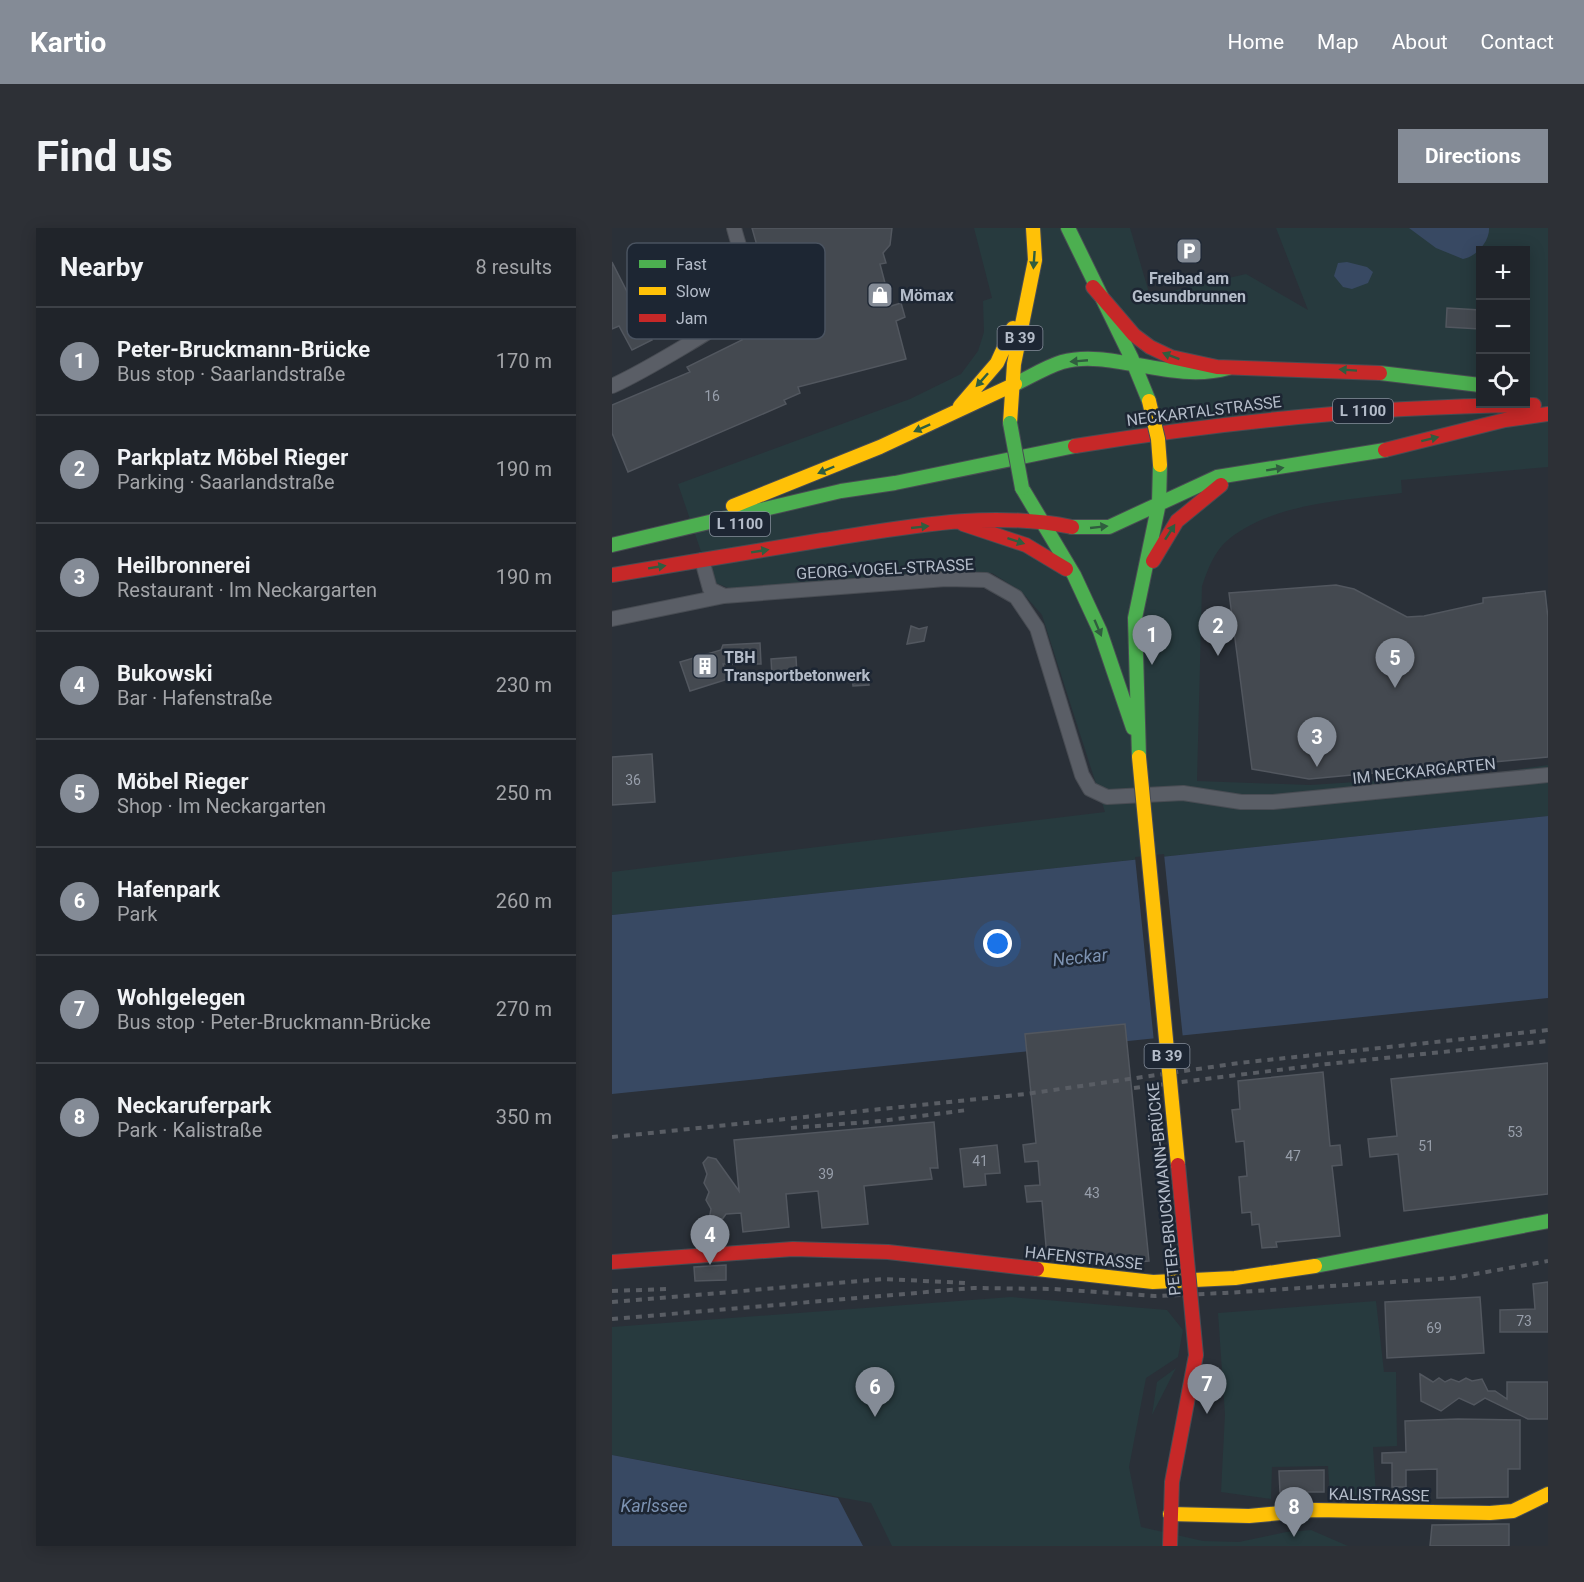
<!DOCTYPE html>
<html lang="en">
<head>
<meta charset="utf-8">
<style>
  body { margin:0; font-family:Roboto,sans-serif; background:#2d3036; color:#f1f3f6 }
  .controls { position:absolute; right:18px; top:18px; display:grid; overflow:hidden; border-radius:0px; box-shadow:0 3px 15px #0003 }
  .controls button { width:54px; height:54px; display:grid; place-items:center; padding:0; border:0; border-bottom:2px solid #3d4147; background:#20242a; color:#f1f3f6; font:30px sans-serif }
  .you { position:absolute; left:386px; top:716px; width:21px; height:21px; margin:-15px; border:4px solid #fff; border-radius:50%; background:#1a73e8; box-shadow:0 0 0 9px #1a73e833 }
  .badge { display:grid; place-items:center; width:39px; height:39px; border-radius:50%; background:#848b96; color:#fff; font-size:20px; font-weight:700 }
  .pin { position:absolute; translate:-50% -50px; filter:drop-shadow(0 2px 3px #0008) }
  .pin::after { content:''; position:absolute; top:32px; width:21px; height:18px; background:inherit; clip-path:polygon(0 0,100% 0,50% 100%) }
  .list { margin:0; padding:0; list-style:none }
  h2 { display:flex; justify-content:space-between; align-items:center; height:78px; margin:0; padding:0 24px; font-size:26px }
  h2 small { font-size:20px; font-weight:400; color:#a2a4a8 }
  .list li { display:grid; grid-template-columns:39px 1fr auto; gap:18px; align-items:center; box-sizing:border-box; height:108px; padding:0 24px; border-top:2px solid #3d4147 }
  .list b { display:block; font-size:22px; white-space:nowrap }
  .list p { margin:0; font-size:20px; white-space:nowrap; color:#a2a4a8 }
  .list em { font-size:20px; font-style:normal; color:#a2a4a8 }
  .icon { flex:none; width:33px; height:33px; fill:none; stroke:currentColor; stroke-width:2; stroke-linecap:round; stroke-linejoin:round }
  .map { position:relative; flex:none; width:936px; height:1318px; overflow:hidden; border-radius:0px }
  header { display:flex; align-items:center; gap:36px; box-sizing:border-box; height:84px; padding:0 30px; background:#848b96; color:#fff }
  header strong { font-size:28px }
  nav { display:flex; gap:33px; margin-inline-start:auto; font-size:21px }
  .intro { display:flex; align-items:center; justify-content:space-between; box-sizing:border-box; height:144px; padding:0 36px }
  h1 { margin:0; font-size:42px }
  .button { padding:15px 27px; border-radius:0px; background:#848b96; color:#fff; font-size:21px; font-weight:700 }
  main { display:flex; gap:36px; padding:0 36px }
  aside { flex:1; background:#20242a; border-radius:0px; box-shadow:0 3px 15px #0003 }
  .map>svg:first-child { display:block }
  .green { fill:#273a3e; fill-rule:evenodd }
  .water { fill:#384963 }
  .pier { fill:#2a3038 }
  .building { fill:#444950; stroke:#52575f; stroke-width:1.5 }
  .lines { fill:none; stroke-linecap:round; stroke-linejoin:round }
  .street-casing { stroke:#484c53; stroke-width:16 }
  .fast-casing { stroke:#484c53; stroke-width:16 }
  .slow-casing { stroke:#484c53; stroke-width:16 }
  .jam-casing { stroke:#484c53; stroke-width:16 }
  .street { stroke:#5a5e66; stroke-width:14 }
  .fast { stroke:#4caf50; stroke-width:14 }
  .slow { stroke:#ffc107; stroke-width:14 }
  .jam { stroke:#c62828; stroke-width:14 }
  .rail { stroke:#595d64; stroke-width:4; stroke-dasharray:6 6; stroke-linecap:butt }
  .fast-bridge-casing { stroke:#484c55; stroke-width:16; stroke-linecap:butt }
  .slow-bridge-casing { stroke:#484c55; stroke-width:16; stroke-linecap:butt }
  .jam-bridge-casing { stroke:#484c55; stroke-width:16; stroke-linecap:butt }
  .fast-bridge { stroke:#4caf50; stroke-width:14 }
  .slow-bridge { stroke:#ffc107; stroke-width:14 }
  .jam-bridge { stroke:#c62828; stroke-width:14 }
  .oneway { fill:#305d3f }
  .labels { text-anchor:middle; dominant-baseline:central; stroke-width:5; stroke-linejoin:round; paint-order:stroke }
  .number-label { font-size:14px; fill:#989fab }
  .shield { fill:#1d2633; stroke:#878f9c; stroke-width:1.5 }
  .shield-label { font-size:15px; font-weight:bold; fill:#b4bcc9 }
  .poi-label { font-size:16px; font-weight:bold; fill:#b4bcc9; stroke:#1d2633; text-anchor:start }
  .street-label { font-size:16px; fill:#b4bcc9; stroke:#1d2633 }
  .water-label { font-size:18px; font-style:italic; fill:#7c92b1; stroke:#1d2633 }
  .key { fill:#1d2633; stroke:#4a5360; stroke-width:1.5 }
  .key-label { font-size:16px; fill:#b4bcc9 }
</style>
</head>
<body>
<header>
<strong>Kartio</strong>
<nav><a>Home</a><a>Map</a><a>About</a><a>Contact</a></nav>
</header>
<div class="intro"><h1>Find us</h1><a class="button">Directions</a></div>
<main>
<aside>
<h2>Nearby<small>8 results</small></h2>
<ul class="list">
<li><span class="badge">1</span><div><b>Peter-Bruckmann-Brücke</b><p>Bus stop · Saarlandstraße</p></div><em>170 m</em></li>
<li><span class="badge">2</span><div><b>Parkplatz Möbel Rieger</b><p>Parking · Saarlandstraße</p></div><em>190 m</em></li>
<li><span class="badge">3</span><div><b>Heilbronnerei</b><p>Restaurant · Im Neckargarten</p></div><em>190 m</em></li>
<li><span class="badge">4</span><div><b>Bukowski</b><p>Bar · Hafenstraße</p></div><em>230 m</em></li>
<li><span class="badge">5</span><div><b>Möbel Rieger</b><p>Shop · Im Neckargarten</p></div><em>250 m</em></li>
<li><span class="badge">6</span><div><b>Hafenpark</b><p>Park</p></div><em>260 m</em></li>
<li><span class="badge">7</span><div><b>Wohlgelegen</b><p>Bus stop · Peter-Bruckmann-Brücke</p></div><em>270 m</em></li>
<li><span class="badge">8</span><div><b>Neckaruferpark</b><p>Park · Kalistraße</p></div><em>350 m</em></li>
</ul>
</aside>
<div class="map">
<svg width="936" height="1318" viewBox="0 0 936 1318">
  <rect width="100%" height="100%" fill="#2a3038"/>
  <path class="green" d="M362 0H518L538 68 634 46 696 82 664 0H936V239L789 252 790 265C734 272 662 275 617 311 602 323 596 341 590 358L585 553 698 557 883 545 936 537V588L0 687V644L493 584 430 387 409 363 380 345 276 348 119 361 99 353 66 256 298 171 349 146 366 123 372 104 371 73 380 70ZM868 22H914V176H868Z
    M399 1069 555 1082 571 1102 566 1129 534 1150 517 1239 529 1299 591 1313 627 1314 674 1304 699 1302 736 1318H280L259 1275 0 1227V1099Z
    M764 1073 772 1144H784L785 1218 761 1219 764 1267 718 1268 716 1238 660 1239 659 1271 609 1264 613 1186 606 1085Z
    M564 1140 540 1187 545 1154Z"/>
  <path class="water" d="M797 0H877C878 13 864 29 851 31L824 20Z
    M735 34 755 39 761 44 756 55 740 61 731 59 722 48 726 35Z
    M936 588V770L0 866V687Z
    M0 1227 226 1270 251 1318H0Z"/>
  <path class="pier" d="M552 626 571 811 542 814 523 629Z"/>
  <path class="building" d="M140 0H280L278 17 271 25 274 35 268 36 279 78 289 75 293 89 284 93 294 131 186 159 188 165 172 172 174 176 16 244 0 205V177L78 144 75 139 130 112 127 104 157 92 153 76 161 74Z
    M0 34 31 95 52 85 58 96 36 106 40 112 20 122 7 98 0 101Z
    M835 80 868 82V101L834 99Z
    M724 357 742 361 795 389 812 388 871 375V370L933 363 936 390V529L697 551 640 541 617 365Z
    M299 398 307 401 315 399 312 413 295 416Z
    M148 415 149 436H111L116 451 78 463 68 434 109 422 111 417Z
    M184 429 185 447 160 448 159 431Z
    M256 445 257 457 241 458 240 446Z
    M40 526 43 574 0 577V529Z
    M513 796 537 1033 488 1037 487 1024 435 1029 430 973 415 974 413 958 428 957 426 933 413 934 411 917 424 915 413 806Z
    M936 835V966L792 983 786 926 758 929 756 911 785 908 779 851Z
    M711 844 718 918 728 917 730 937 720 938 728 1008 664 1014 665 1019 650 1020 647 996 640 997 639 984 630 985 627 949 635 948 632 913 624 914 620 882 628 881 626 853Z
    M322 894 326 940H318L320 951 252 958 256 996 210 1000 206 963 174 966 177 999 131 1004 129 985 114 986 106 997 97 992 99 981 94 972 97 964 92 955 95 946 91 935 96 929 104 931 127 963 122 912Z
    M385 917 388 945 373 946 374 957 352 959 348 921Z
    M114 1037V1052L83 1053 82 1039Z
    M936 1054V1104H888V1082L923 1081 921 1056Z
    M868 1069 872 1125 775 1130 773 1074Z
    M808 1146 821 1154 827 1150 833 1154 839 1151 847 1154 854 1150 860 1153 870 1151 876 1163H883L895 1171V1154H936V1191H916L873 1170 862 1177 847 1170 829 1183 809 1173Z
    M846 1191 908 1192V1241H896V1269L825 1270V1241L794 1242V1259H780V1235H770V1225L794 1224 793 1193Z
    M712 1242V1264H668L667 1243Z
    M883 1296H897V1318H818L820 1297Z"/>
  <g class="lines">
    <g class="street-casing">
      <path id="street" d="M0 158C20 149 131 88 136 72 141 58 126 16 122 0
        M90 332 98 361 112 368
        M0 391 112 368 334 351 374 352 404 369 425 400 470 547 478 561 495 569 571 565 629 574H661L936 547"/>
    </g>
    <g class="fast-casing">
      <path id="fast" d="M456 0 519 129 537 173
        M768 145 868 157
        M403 156C418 149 434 139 450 134 498 120 560 156 616 140
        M410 260 462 347 488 403 521 500
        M460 299H497L605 249 773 222
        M0 317 229 263 283 255 463 218
        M527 529 523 390 547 275 548 237
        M703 1038 936 993"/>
    </g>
    <g class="slow-casing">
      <path id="slow" d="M348 178 385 135 401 100
        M398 195 402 136 423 32 421 0
        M121 278 268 219 403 156
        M425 1041 541 1054 623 1050 703 1038
        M558 1286 637 1288 702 1282 878 1285 901 1283 936 1266"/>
    </g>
    <g class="jam-casing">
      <path id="jam" d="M481 59 522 107 538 119 559 129 605 139 768 145
        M463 218C616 193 768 178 922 177
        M773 222 893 192 936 186
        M351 296 414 317 454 341
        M541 333 565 293 609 257
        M0 347C70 335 141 324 211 312 294 299 377 282 460 299
        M0 1034 181 1021 276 1024 425 1041
        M558 1318 560 1254 584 1127"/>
    </g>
    <use href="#street" class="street"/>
    <use href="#fast" class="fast"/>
    <use href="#slow" class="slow"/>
    <use href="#jam" class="jam"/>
    <path class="rail" d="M522 860 706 837 936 813
      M179 900 269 893 355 882
      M0 909 414 866 627 835 936 802
      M0 1063 57 1061
      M0 1074 272 1051 354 1055
      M0 1091 362 1060 442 1061 543 1068 613 1065 841 1050 936 1033"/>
    <g class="fast-bridge-casing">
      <path id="fast-bridge" d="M398 195 410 260"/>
    </g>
    <g class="slow-bridge-casing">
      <path id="slow-bridge" d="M537 173 546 211 548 237
        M527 529 566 937"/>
    </g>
    <g class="jam-bridge-casing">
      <path id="jam-bridge" d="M566 937 584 1127"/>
    </g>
    <use href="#fast-bridge" class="fast-bridge"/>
    <use href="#slow-bridge" class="slow-bridge"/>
    <use href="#jam-bridge" class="jam-bridge"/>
  </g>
  <defs><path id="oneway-solid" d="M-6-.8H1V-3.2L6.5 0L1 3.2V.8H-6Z" transform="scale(1.5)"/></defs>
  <g class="oneway">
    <use href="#oneway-solid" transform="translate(422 32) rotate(94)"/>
    <use href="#oneway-solid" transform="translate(559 128) rotate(-159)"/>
    <use href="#oneway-solid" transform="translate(467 133) rotate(175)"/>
    <use href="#oneway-solid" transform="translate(736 142) rotate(-176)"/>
    <use href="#oneway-solid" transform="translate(370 152) rotate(132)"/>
    <use href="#oneway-solid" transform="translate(310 200) rotate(156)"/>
    <use href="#oneway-solid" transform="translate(818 211) rotate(-14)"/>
    <use href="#oneway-solid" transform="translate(663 241) rotate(-9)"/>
    <use href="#oneway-solid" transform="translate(214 242) rotate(157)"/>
    <use href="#oneway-solid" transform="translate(308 299) rotate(-6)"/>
    <use href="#oneway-solid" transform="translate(487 299) rotate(-6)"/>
    <use href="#oneway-solid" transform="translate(558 304) rotate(-57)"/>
    <use href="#oneway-solid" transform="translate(404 313) rotate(18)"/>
    <use href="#oneway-solid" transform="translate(148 323) rotate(-9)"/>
    <use href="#oneway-solid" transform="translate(45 339) rotate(-9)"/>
    <use href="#oneway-solid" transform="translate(486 400) rotate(67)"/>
  </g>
  <defs>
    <g id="parking-square" transform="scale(1.35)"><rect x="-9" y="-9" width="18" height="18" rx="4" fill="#848b96" stroke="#1d2633"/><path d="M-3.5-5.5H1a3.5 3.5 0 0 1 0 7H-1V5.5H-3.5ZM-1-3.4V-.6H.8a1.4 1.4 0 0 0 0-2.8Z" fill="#fff"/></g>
    <g id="shop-square" transform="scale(1.35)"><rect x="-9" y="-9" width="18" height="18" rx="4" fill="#848b96" stroke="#1d2633"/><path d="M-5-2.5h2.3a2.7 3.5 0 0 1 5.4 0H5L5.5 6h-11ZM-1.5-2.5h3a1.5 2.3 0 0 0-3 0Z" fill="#fff"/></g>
    <g id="building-square" transform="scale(1.35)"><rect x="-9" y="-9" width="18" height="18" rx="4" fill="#848b96" stroke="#1d2633"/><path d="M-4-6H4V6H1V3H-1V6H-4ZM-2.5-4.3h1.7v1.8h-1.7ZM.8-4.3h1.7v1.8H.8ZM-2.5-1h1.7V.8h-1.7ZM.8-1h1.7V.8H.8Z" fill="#fff"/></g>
  </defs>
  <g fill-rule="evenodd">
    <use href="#parking-square" x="577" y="23"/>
    <use href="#shop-square" x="268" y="67"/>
    <use href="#building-square" x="93" y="438"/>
  </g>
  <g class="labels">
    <g class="number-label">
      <text x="100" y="168">16</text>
      <text x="21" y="552">36</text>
      <text x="903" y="904">53</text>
      <text x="814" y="918">51</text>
      <text x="681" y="928">47</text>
      <text x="368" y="933">41</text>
      <text x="214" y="946">39</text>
      <text x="480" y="965">43</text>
      <text x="912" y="1093">73</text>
      <text x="822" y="1100">69</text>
    </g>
    <g class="shield">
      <rect x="385.5" y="98" width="45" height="24" rx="4.5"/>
      <rect x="721" y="171" width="60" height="24" rx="4.5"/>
      <rect x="98" y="284" width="60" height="24" rx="4.5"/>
      <rect x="532.5" y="816" width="45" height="24" rx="4.5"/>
    </g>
    <g class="shield-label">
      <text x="408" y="110">B 39</text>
      <text x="751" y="183">L 1100</text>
      <text x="128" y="296">L 1100</text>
      <text x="555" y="828">B 39</text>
    </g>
    <g class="poi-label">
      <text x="577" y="50" text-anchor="middle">Freibad am<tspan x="577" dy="18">Gesundbrunnen</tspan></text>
      <text x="288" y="67">Mömax</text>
      <text x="112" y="429">TBH<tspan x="112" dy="18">Transportbetonwerk</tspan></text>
    </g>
    <g class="street-label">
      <text transform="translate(592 183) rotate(-7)">NECKARTALSTRASSE</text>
      <text transform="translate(273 341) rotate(-3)">GEORG-VOGEL-STRASSE</text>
      <text transform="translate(812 543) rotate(-6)">IM NECKARGARTEN</text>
      <text transform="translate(552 961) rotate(-96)">PETER-BRUCKMANN-BRÜCKE</text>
      <text transform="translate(472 1030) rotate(6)">HAFENSTRASSE</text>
      <text transform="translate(767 1267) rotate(1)">KALISTRASSE</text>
    </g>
    <g class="water-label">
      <text transform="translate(468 729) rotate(-6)">Neckar</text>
      <text x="42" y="1277">Karlssee</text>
    </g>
  </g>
  <rect x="15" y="15" width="198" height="96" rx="9" class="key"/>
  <rect x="27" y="32" width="27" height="8" fill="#4caf50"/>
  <rect x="27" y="59" width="27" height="8" fill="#ffc107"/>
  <rect x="27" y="86" width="27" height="8" fill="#c62828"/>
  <g class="key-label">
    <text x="64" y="42">Fast</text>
    <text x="64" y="69">Slow</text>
    <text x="64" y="96">Jam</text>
  </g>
</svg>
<div class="controls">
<button>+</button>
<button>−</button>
<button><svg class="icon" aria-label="locate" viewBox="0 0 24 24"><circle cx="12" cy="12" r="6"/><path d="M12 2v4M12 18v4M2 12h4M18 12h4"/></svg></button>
</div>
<div class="you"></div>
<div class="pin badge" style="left:540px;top:437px">1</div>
<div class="pin badge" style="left:606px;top:428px">2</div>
<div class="pin badge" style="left:705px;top:539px">3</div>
<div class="pin badge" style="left:98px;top:1037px">4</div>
<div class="pin badge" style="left:783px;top:460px">5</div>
<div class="pin badge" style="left:263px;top:1189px">6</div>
<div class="pin badge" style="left:595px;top:1186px">7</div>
<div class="pin badge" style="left:682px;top:1309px">8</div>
</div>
</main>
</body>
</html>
